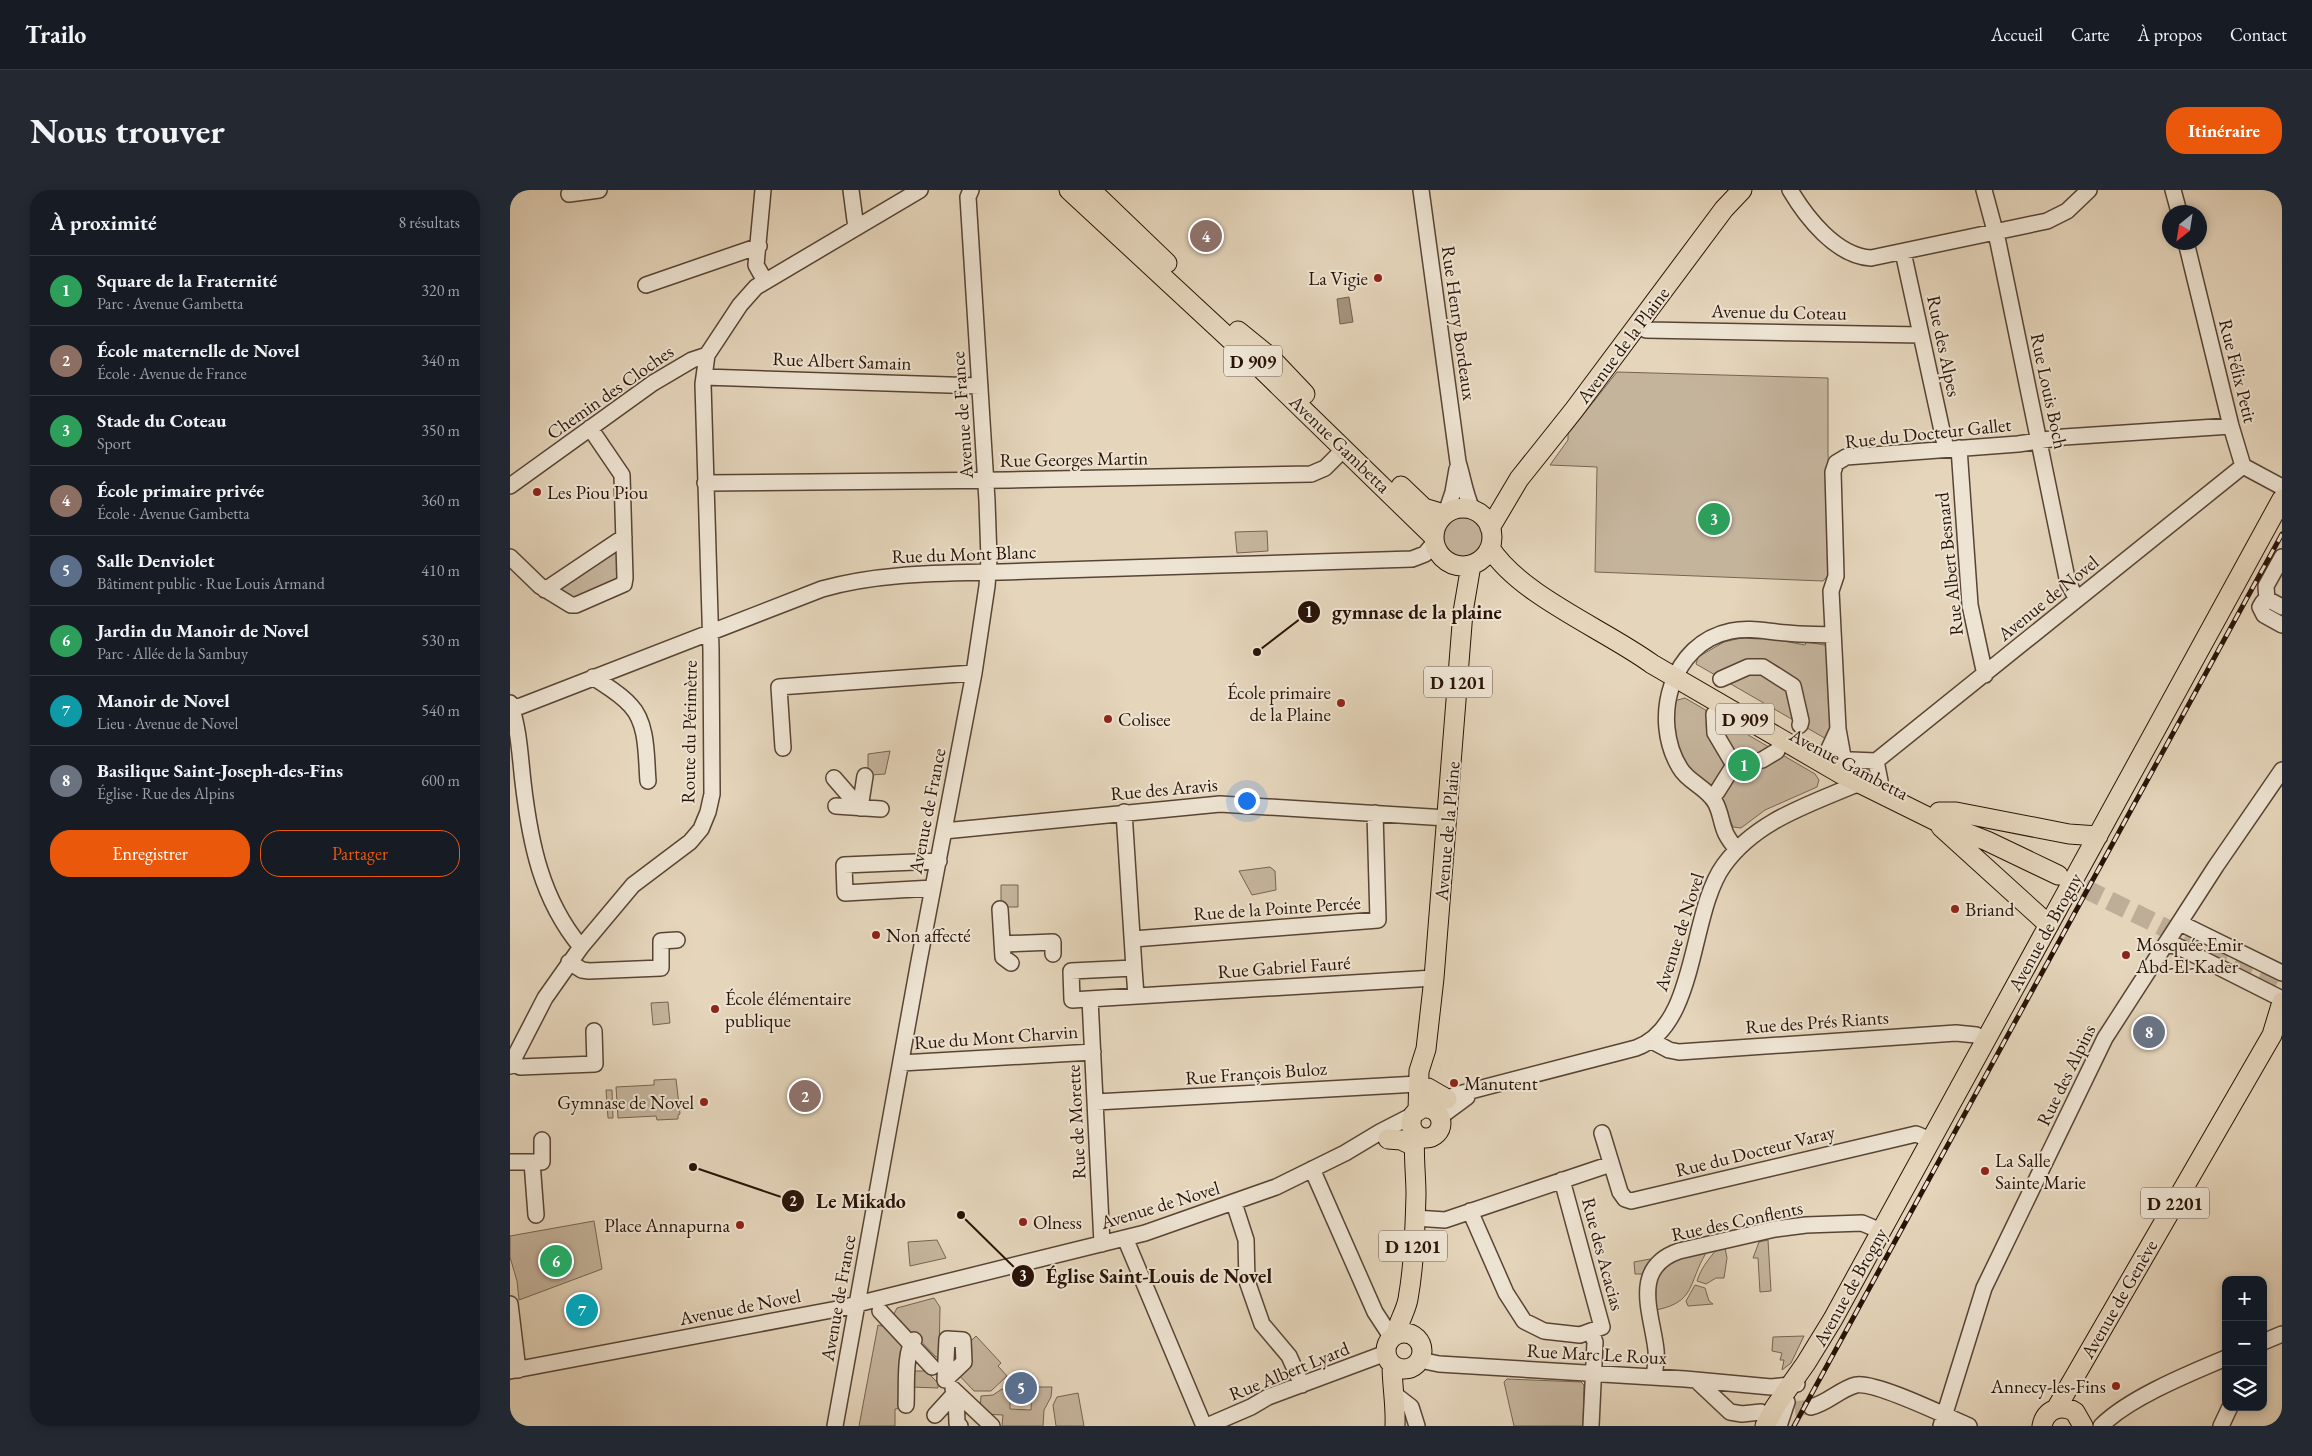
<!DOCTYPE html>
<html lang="fr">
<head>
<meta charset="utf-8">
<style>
  body { margin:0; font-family:"EB Garamond",serif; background:#242831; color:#f1f3f6 }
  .controls { position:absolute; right:15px; bottom:15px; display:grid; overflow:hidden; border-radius:10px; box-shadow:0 2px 8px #0003 }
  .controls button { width:45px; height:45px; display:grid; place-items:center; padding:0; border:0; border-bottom:1px solid #363941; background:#171b24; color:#f1f3f6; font:25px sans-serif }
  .compass { position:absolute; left:1652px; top:15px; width:45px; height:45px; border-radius:50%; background:#171b24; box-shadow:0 2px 8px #0003; rotate:210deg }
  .you { position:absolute; left:736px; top:610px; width:18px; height:18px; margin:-12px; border:4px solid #fff; border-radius:50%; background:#1a73e8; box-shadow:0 0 0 8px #1a73e833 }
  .badge { display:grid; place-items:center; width:32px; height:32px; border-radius:50%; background:#ea580c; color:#fff; font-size:16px; font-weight:700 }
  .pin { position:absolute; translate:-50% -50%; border:2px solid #fff; box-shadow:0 1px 5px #0006 }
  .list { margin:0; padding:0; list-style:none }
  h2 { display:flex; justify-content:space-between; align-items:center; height:65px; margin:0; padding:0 20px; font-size:21px }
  h2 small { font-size:16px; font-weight:400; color:#9ea1a6 }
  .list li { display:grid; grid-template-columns:32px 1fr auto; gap:15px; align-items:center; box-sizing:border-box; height:70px; padding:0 20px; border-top:1px solid #363941 }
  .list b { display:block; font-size:19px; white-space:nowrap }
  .list p { margin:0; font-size:16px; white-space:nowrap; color:#9ea1a6 }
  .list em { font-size:16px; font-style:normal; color:#9ea1a6 }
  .actions { display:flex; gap:10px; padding:15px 20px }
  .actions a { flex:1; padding:11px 0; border:1px solid #ea580c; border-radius:20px; text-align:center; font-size:18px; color:#ea580c }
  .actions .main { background:#ea580c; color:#fff }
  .icon { flex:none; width:28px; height:28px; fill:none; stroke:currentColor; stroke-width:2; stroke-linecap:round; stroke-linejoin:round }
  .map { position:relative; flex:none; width:1772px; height:1236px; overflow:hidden; border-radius:20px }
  header { display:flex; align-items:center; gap:30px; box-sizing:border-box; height:70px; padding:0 25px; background:#171b24; border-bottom:1px solid #363941 }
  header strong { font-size:24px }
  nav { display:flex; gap:28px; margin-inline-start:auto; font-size:18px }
  .intro { display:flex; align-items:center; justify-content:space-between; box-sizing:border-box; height:120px; padding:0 30px }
  h1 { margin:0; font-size:35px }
  .button { padding:12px 22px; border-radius:20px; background:#ea580c; color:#fff; font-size:18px; font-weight:700 }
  main { display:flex; gap:30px; padding:0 30px }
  aside { flex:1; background:#171b24; border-radius:20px; box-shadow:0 2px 8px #0003 }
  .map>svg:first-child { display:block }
  .green { fill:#c5b49c; stroke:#776452 }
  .water { fill:#a5937e; stroke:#73604e }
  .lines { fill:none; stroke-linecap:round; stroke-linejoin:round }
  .minor-tunnel { stroke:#bfae97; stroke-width:15; stroke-dasharray:15 8; stroke-linecap:butt }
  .major-tunnel { stroke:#bfae97; stroke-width:19; stroke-dasharray:19 9; stroke-linecap:butt }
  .minor-casing { stroke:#584434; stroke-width:18 }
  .major-casing { stroke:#291307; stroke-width:21 }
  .minor { stroke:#eee4d3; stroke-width:15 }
  .major { stroke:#e5d5bb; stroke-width:19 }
  .rail-casing { stroke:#291307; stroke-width:5 }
  .rail { stroke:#eee4d3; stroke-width:3; stroke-dasharray:9; stroke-linecap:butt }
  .poi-dot { fill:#8f2418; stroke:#eee4d3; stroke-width:2 }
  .labels { text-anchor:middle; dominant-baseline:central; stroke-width:4; stroke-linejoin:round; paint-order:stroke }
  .shield { fill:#eee4d3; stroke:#645244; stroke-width:1 }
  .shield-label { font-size:18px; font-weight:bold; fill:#291307 }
  .poi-label { font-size:19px; fill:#291307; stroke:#eee4d3; text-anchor:start }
  .street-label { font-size:19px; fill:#291307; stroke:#eee4d3 }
  .leader { fill:none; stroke:#291307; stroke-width:2 }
  .callout-dot { fill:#291307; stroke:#eee4d3; stroke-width:2 }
  .mark-label { font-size:15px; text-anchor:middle; font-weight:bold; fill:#fff }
  .callout-label { font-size:20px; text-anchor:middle; font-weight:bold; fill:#291307; stroke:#eee4d3; stroke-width:4; stroke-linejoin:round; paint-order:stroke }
</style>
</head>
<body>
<header>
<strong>Trailo</strong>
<nav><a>Accueil</a><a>Carte</a><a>À propos</a><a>Contact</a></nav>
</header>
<div class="intro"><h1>Nous trouver</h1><a class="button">Itinéraire</a></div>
<main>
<aside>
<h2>À proximité<small>8 résultats</small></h2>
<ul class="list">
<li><span class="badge" style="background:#2e9e5b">1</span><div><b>Square de la Fraternité</b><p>Parc · Avenue Gambetta</p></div><em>320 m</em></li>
<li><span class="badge" style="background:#8d6e63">2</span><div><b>École maternelle de Novel</b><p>École · Avenue de France</p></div><em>340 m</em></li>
<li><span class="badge" style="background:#2e9e5b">3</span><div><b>Stade du Coteau</b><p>Sport</p></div><em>350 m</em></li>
<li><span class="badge" style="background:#8d6e63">4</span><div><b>École primaire privée</b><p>École · Avenue Gambetta</p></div><em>360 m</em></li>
<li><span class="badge" style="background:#5c6f8a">5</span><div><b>Salle Denviolet</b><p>Bâtiment public · Rue Louis Armand</p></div><em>410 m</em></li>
<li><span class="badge" style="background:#2e9e5b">6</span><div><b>Jardin du Manoir de Novel</b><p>Parc · Allée de la Sambuy</p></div><em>530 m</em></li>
<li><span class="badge" style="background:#0f9aa8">7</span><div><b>Manoir de Novel</b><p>Lieu · Avenue de Novel</p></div><em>540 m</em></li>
<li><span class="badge" style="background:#6b7280">8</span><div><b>Basilique Saint-Joseph-des-Fins</b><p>Église · Rue des Alpins</p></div><em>600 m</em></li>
</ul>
<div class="actions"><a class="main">Enregistrer</a><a>Partager</a></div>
</aside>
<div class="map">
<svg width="1772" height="1236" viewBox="0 0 1772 1236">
  <rect width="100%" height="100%" fill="#e5d5bb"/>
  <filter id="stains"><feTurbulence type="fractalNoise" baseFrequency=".004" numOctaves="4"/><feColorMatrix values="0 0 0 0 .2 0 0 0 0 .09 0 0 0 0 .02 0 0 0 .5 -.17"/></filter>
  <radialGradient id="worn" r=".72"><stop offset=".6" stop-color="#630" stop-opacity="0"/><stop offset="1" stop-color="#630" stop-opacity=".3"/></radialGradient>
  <path class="green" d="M1107 182 1318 188V264L1323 380 1313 391 1085 382 1087 277 1040 275 1058 250V244Z
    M931 347a22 22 0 1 1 44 0a22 22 0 1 1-44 0Z
    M757 341 758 361 727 363 725 342Z
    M106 361 109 363 111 389 64 410C58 408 53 404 50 397Z
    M1235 447H1252L1295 455 1296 452 1315 455 1317 460 1321 546 1318 550 1186 474 1188 467 1214 452Z
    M1175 508 1305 584 1309 590 1307 597 1255 620 1231 638 1223 637 1212 609 1194 590 1182 582 1176 573 1167 555 1163 537 1164 511Z
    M380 561 375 584 361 585 358 583V564Z
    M760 677 765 681 766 700 742 705 729 681Z
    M491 695H508V717H491Z
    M158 812 160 833 143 835 141 813Z
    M166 889 170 924 168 925V929L147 930 146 926 108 928 106 897 144 895V890Z
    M96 900H102L103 928H98Z
    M84 1031 92 1079 9 1110 7 1091 0 1067V1046Z
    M427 1050 436 1068 400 1076 398 1052Z
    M1258 1050 1261 1101 1250 1102 1248 1068H1243L1249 1052Z
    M1215 1058 1217 1068 1214 1088H1206L1196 1094 1187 1091C1191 1078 1198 1070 1207 1059Z
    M1194 1061 1196 1063C1178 1093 1186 1112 1146 1120 1144 1074 1152 1072 1194 1061Z
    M1140 1069 1141 1071 1132 1084H1125L1124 1072Z
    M1185 1095 1195 1098 1199 1111 1203 1114 1178 1116 1176 1111Z
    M424 1108 430 1117 429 1167H426L406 1146 403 1148 383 1126 387 1118Z
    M368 1135 376 1137 394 1156 393 1218 385 1219V1236H349Z
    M466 1146 491 1173 488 1176 497 1186 481 1201H464L446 1182 457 1155Z
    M1294 1146 1281 1173 1272 1180 1274 1170H1270L1272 1163 1262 1161 1263 1147Z
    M401 1181H416L428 1193V1198L401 1197Z
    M997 1189 1071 1192 1074 1195 1073 1236H1004L994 1192Z
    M522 1197H542L541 1207 534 1220 533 1236H492L493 1225 474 1224 470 1219 471 1206 483 1205 492 1199 500 1200V1219L521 1220Z
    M568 1203 574 1236H546L543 1215 547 1207Z"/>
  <path class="water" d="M839 107 843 132 830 134 827 109Z"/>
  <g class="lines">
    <path class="minor-tunnel" d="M1262 1221 1301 1217"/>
    <path class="major-tunnel" d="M1549 686 1772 795"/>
    <g class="minor-casing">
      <path id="minor" d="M253 0 246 75 255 91
        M341 0 346 38
        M911 0 948 272C953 288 955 304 962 319
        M1280 0C1296 27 1326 66 1361 68L1537 31 1557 21 1579 0
        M1474 0 1488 52 1558 393 1567 409
        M1663 0 1669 22
        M59 4 89 0
        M1676 52 1721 236 1733 276 1772 297
        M1393 62 1436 259
        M136 95 249 56
        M1128 134 1136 140 1411 145
        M194 187 470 196
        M1721 236 1554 247 1508 254 1336 267 1326 273 1323 282 1326 386 1321 401 1328 539 1334 572 1341 570 1366 571 1733 276
        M1449 258 1460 415 1475 485
        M195 293 499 290 801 284 815 278 834 259
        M0 296 143 193 182 170 197 165 230 115 246 97 410 0
        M936 323 943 302 947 279
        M0 367 30 396 61 415H66L114 394 115 388 112 285 80 238
        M35 400 114 347
        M1757 411 1756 396 1772 367
        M1772 417 1759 410 1753 412 1750 417 1754 425 1772 435
        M83 487C96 496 111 504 121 516 138 534 136 568 138 591
        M1211 489 1238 477H1253L1283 496 1291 531 1290 535
        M0 513C9 538 10 566 13 592 20 652 31 709 71 757
        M0 518 11 516 312 399C379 380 450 384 519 381 647 377 774 373 902 369L915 364 924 353
        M1204 524 1205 543 1224 575
        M273 558 269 497 464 483
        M1317 563 1328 539
        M1366 571 1370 591
        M324 588 350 618 355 586
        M1207 602 1224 575 1252 570 1267 561
        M326 616 371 619
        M614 622 624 778
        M434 641 710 614 937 628
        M1227 660C1223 655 1219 650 1216 644 1211 634 1211 622 1205 612 1196 597 1178 592 1170 578 1140 529 1161 453 1221 441 1241 437 1258 442 1277 443 1293 445 1308 444 1323 445
        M423 698 335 703 334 675 429 671
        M490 719 493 767 501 773
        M1670 733 1772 783
        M623 749 868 730 865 623
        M492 754 543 752V764
        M1656 755 1667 756 1772 809
        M59 772 72 780 79 781 151 778V751L167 750
        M626 806 624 778 561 781 562 810 924 788
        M580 809 592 1054
        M1142 851 1159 860 1169 862 1446 843 1466 845 1476 850
        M2 872 10 877 85 874 84 841
        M391 873 583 862
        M0 876 35 808 71 757 123 695 180 652 191 639 198 622 202 604 201 460 193 194 197 165
        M586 912 908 894
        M920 919 945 905 1126 858C1188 836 1179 723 1214 675 1245 632 1295 616 1342 596L1350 594
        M930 927 957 907
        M1092 943 1110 1002 1115 1009 1121 1011 1406 944 1421 950
        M0 972H32V950
        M22 972 26 1025
        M802 979 865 1122 882 1148
        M1052 990 1092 1137 1081 1141 1085 1152 1081 1236
        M724 1013 736 1050 737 1091 752 1134 779 1166 792 1195
        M960 1021 996 1103 1014 1131 1034 1141 1070 1145 1081 1141
        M905 1028 935 1030 1101 974
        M615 1048 694 1236
        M0 1114 8 1180
        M370 1121 422 1177
        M437 1149 453 1150 454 1172 435 1190Z
        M1753 1152 1772 1144
        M910 1170 929 1174 1175 1189 1261 1197 1287 1194
        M0 1181 327 1119 635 1043 766 997 835 963 870 942 905 924
        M1144 1187C1145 1178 1147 1169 1146 1160 1142 1123 1120 1078 1169 1061L1265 1039 1296 1035 1352 1033 1371 1041
        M1186 1190 1220 1222 1232 1224 1251 1222
        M443 1199 446 1202 447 1233 450 1236
        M883 1203 901 1217 907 1236
        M396 1215C397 1200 394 1160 404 1150
        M1301 1217C1318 1213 1330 1199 1346 1195 1365 1191 1438 1227 1459 1236
        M425 1225 446 1202 482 1236
        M325 1236 409 771 464 483 477 396 479 369 477 311 458 7 461 0
        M697 1236 741 1217 758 1207 876 1163
        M1269 1236 1277 1212 1271 1202
        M1431 1236 1474 1098 1595 848 1706 676 1772 580
        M1591 1236C1619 1208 1678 1184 1716 1168
        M1711 1236 1720 1217"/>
    </g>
    <g class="major-casing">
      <path id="major" d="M559 0 737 165 923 346
        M581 0 657 73
        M728 141 759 166 795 204
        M891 296 914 318 934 324
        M924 347a29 29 0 1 1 58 0a29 29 0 1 1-58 0Z
        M980 338 1009 289 1064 220 1214 19 1232 0
        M980 358C1011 406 1094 439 1142 474L1331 584 1426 631 1477 651 1548 685
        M1429 622H1446L1559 644 1588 646
        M1431 637 1539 735
        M918 898 937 909
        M901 933a15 15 0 1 1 30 0a15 15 0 1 1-30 0Z
        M908 921 909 881 916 859 924 788 953 422 961 375
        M878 949 891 950 904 956
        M876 1161a18 18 0 1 1 36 0a18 18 0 1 1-36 0Z
        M886 1145C888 1132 896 1121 898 1109 904 1076 905 1038 906 1005 906 984 903 964 905 943
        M882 1175C882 1195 886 1215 885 1236
        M1546 1219 1762 845 1772 812
        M1255 1236 1265 1217 1296 1173 1323 1129 1772 309
        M1532 1236C1535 1220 1551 1213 1565 1222L1573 1236"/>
    </g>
    <use href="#minor" class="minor"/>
    <use href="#major" class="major"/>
    <g class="rail-casing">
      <path id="rail" d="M1284 1236 1772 344"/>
    </g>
    <use href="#rail" class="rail"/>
  </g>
  <g class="poi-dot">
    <circle cx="868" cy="88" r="5"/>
    <circle cx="27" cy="302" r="5"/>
    <circle cx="831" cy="513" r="5"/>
    <circle cx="598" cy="529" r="5"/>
    <circle cx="1445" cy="719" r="5"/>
    <circle cx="366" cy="745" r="5"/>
    <circle cx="1616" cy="765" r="5"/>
    <circle cx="205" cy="819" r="5"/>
    <circle cx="944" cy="893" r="5"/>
    <circle cx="194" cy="912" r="5"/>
    <circle cx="1475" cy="981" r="5"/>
    <circle cx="513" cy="1032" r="5"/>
    <circle cx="230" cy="1035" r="5"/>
    <circle cx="1606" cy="1196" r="5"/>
  </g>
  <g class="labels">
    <g class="shield">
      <rect x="714" y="155.5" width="58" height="31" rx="4"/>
      <rect x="914" y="476.5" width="68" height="31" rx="4"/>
      <rect x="1206" y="513.5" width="58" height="31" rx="4"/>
      <rect x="1631" y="997.5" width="68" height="31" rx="4"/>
      <rect x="869" y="1040.5" width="68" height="31" rx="4"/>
    </g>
    <g class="shield-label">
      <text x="743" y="171">D 909</text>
      <text x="948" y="492">D 1201</text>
      <text x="1235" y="529">D 909</text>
      <text x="1665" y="1013">D 2201</text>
      <text x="903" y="1056">D 1201</text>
    </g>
    <g class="poi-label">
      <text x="858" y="88" text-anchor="end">La Vigie</text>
      <text x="37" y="302">Les Piou Piou</text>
      <text x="821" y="502" text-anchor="end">École primaire<tspan x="821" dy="22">de la Plaine</tspan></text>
      <text x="608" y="529">Colisee</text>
      <text x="1455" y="719">Briand</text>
      <text x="376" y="745">Non affecté</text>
      <text x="1626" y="754">Mosquée Emir<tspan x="1626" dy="22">Abd-El-Kader</tspan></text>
      <text x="215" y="808">École élémentaire<tspan x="215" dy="22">publique</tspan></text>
      <text x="954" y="893">Manutent</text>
      <text x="184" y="912" text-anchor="end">Gymnase de Novel</text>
      <text x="1485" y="970">La Salle<tspan x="1485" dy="22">Sainte Marie</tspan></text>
      <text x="523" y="1032">Olness</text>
      <text x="220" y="1035" text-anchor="end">Place Annapurna</text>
      <text x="1596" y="1196" text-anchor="end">Annecy-les-Fins</text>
    </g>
    <g class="street-label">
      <text transform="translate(1269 122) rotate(1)">Avenue du Coteau</text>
      <text transform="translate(949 133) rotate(82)">Rue Henry Bordeaux</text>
      <text transform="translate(1113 155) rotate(-53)">Avenue de la Plaine</text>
      <text transform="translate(1434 156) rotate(78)">Rue des Alpes</text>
      <text transform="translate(332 171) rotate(2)">Rue Albert Samain</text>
      <text transform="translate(1728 181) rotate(76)">Rue Félix Petit</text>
      <text transform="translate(1539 201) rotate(78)">Rue Louis Boch</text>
      <text transform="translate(100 202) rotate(-35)">Chemin des Cloches</text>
      <text transform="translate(452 225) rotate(-94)">Avenue de France</text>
      <text transform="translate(1418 243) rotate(-6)">Rue du Docteur Gallet</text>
      <text transform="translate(830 254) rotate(44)">Avenue Gambetta</text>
      <text transform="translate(564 269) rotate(-1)">Rue Georges Martin</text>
      <text transform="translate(454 364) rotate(-2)">Rue du Mont Blanc</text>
      <text transform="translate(1439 374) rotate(-96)">Rue Albert Besnard</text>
      <text transform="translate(1538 408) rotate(-39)">Avenue de Novel</text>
      <text transform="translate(179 542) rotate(-89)">Route du Périmètre</text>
      <text transform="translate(1339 574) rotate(28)">Avenue Gambetta</text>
      <text transform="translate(654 599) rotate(-5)">Rue des Aravis</text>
      <text transform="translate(417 621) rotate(-79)">Avenue de France</text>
      <text transform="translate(937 641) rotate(-85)">Avenue de la Plaine</text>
      <text transform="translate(767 718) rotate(-4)">Rue de la Pointe Percée</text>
      <text transform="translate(1169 742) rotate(-72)">Avenue de Novel</text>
      <text transform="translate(1535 742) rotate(-61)">Avenue de Brogny</text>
      <text transform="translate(774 777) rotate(-4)">Rue Gabriel Fauré</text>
      <text transform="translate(1307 832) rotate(-4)">Rue des Prés Riants</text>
      <text transform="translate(486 847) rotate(-4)">Rue du Mont Charvin</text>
      <text transform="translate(746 883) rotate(-4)">Rue François Buloz</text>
      <text transform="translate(1556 885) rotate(-64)">Rue des Alpins</text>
      <text transform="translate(566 932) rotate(-93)">Rue de Morette</text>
      <text transform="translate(1245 961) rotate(-14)">Rue du Docteur Varay</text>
      <text transform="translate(650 1015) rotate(-17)">Avenue de Novel</text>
      <text transform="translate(1227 1031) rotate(-12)">Rue des Conflents</text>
      <text transform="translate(1093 1064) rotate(75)">Rue des Acacias</text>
      <text transform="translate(1340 1097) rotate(-61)">Avenue de Brogny</text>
      <text transform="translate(328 1108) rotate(-80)">Avenue de France</text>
      <text transform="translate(1609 1109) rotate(-60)">Avenue de Genève</text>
      <text transform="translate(230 1117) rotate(-11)">Avenue de Novel</text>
      <text transform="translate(1087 1164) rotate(3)">Rue Marc Le Roux</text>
      <text transform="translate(779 1181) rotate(-22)">Rue Albert Lyard</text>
    </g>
  </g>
  <path class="leader" d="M747 462L799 422M183 977L283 1011M451 1025L513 1086"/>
  <g class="callout-dot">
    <circle cx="747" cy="462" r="5"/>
    <circle cx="183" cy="977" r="5"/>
    <circle cx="451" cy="1025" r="5"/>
    <circle cx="799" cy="422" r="12"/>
    <circle cx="283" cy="1011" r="12"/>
    <circle cx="513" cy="1086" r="12"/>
  </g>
  <g class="mark-label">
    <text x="799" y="427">1</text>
    <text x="283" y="1016">2</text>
    <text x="513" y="1091">3</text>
  </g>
  <g class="callout-label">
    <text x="907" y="429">gymnase de la plaine</text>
    <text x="351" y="1018">Le Mikado</text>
    <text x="649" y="1093">Église Saint-Louis de Novel</text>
  </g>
  <rect width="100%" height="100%" filter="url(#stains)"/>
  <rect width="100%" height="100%" fill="url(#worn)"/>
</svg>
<div class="controls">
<button>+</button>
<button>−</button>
<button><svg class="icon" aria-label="layers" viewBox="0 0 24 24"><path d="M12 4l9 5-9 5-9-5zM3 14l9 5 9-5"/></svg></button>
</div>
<svg class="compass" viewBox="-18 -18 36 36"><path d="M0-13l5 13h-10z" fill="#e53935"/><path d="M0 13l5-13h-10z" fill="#9ea1a6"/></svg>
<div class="you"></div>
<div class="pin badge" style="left:1234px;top:575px;background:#2e9e5b">1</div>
<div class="pin badge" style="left:295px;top:906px;background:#8d6e63">2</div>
<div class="pin badge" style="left:1204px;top:329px;background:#2e9e5b">3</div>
<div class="pin badge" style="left:696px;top:46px;background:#8d6e63">4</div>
<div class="pin badge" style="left:511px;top:1198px;background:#5c6f8a">5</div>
<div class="pin badge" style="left:46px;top:1071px;background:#2e9e5b">6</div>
<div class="pin badge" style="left:72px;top:1120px;background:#0f9aa8">7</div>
<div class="pin badge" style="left:1639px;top:842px;background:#6b7280">8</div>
</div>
</main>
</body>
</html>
